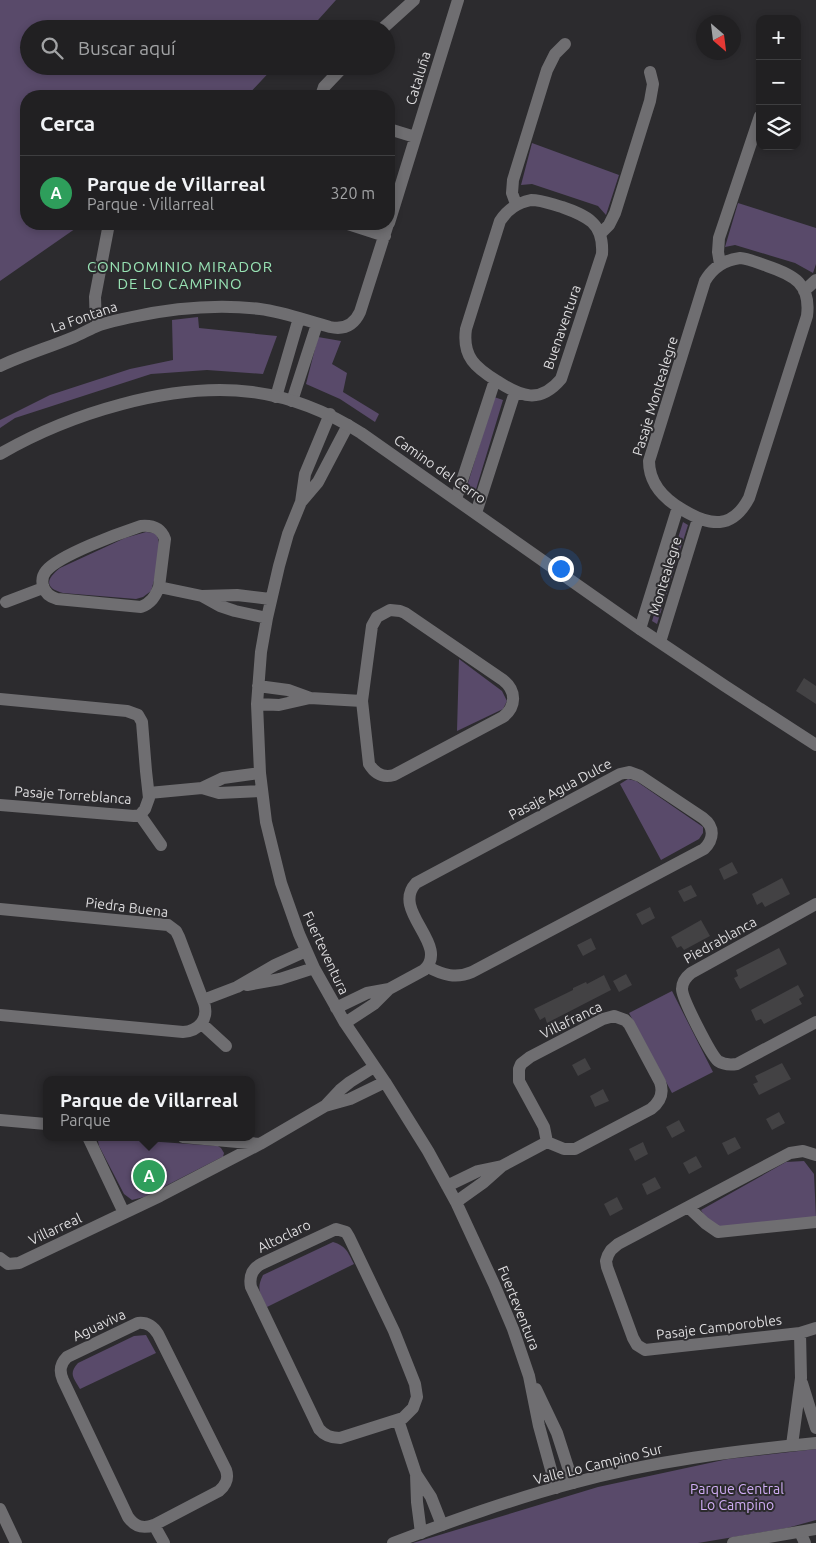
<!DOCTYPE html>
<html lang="es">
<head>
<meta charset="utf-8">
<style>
  body { margin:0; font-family:Ubuntu,sans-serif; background:#29282a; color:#f1f3f6 }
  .controls { position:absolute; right:15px; top:15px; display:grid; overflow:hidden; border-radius:10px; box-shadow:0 2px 8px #0003 }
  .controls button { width:45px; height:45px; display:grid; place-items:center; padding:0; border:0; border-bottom:1px solid #3e3e40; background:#212022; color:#f1f3f6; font:25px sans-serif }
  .compass { position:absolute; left:696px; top:15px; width:45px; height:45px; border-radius:50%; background:#212022; box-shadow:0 2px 8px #0003; rotate:152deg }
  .you { position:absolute; left:560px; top:568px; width:18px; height:18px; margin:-12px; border:4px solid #fff; border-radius:50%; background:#1a73e8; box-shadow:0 0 0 8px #1a73e833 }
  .badge { display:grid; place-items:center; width:32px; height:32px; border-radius:50%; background:#28d885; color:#fff; font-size:16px; font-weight:700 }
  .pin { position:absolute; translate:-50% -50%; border:2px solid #fff; box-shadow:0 1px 5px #0006 }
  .popup { position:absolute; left:43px; top:1076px; width:212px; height:65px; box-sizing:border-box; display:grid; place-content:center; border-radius:10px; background:#212022; filter:drop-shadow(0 1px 4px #0005); font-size:16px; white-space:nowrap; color:#a2a3a5 }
  .popup b { font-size:19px; color:#f1f3f6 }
  .popup::after { content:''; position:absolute; left:50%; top:100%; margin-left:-10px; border:10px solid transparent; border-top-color:#212022 }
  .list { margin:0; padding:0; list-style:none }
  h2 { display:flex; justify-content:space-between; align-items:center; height:65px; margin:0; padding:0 20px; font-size:21px }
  h2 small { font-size:16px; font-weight:400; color:#a2a3a5 }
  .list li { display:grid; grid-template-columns:32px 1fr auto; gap:15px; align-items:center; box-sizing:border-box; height:75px; padding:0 20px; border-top:1px solid #3e3e40 }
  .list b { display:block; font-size:19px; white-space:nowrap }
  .list p { margin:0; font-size:16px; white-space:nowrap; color:#a2a3a5 }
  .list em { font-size:16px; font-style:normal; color:#a2a3a5 }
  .icon { flex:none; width:28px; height:28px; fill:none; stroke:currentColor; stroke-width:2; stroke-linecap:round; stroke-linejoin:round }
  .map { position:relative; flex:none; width:816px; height:1543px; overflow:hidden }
  .search { position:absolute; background:#212022; box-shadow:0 2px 8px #0003; left:20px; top:20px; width:375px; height:55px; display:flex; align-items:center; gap:12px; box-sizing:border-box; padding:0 18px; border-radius:28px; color:#a2a3a5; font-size:19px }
  .panel { position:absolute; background:#212022; box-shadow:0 2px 8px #0003; left:20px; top:90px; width:375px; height:140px; border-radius:20px }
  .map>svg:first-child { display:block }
  .green { fill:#594a6a }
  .building { fill:#434244 }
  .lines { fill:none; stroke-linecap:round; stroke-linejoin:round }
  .minor { stroke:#6f6e71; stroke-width:12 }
  .tertiary { stroke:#6f6e71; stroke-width:12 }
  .labels { text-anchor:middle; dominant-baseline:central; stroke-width:4; stroke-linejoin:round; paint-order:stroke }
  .street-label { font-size:14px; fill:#dddcde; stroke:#2c2b2e }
  .park-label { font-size:14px; fill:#d1aef6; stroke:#2c2b2e }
  .neighbourhood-label { font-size:15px; letter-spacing:1px; fill:#98e3b4; stroke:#2c2b2e }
</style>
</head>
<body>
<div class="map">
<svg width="816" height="1543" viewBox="0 0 816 1543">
  <rect width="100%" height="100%" fill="#2c2b2e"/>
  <path class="green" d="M0 0H336L310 29H29V66H275L247 96H26V224H82L0 281Z
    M532 143 619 175 606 215 598 206 532 184 521 185Z
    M738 203 816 228V264L813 273 795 263 735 245 725 247Z
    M198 317 199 328 277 336 263 374 207 370 151 374 15 418 0 428V420L50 395 130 369 173 360 172 320Z
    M318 337 341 341 332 364 347 373 343 392 379 414 375 422 340 399 306 384Z
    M494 397 503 400 474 496 465 493Z
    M683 522 688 525 657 624 652 621Z
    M146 532 155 533C165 544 155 578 151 591L143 597 136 599 63 593C44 588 46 579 60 568L125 538Z
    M459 659 502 691 507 701 503 709 457 731Z
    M628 779 636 781 703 827V833L699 839 661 860 620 784Z
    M672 991 713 1072 672 1093 629 1013Z
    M103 1138 218 1146 221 1148 224 1153 223 1157 220 1158 144 1197 132 1200 124 1194 99 1146 98 1141Z
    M804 1161 814 1174 816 1218 720 1232 710 1225 701 1210 786 1162Z
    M333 1242C346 1246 348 1252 354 1264L267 1307C260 1294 256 1289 263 1275Z
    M146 1335 156 1353 80 1389C74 1378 68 1374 78 1363L134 1336Z
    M816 1449V1520L787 1528 698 1543H413L598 1487 728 1459Z"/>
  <path class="building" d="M804 678 816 686V704L796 691Z
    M732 862 738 873 724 880 719 869Z
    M782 878 790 894 765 907 762 902 757 905 752 894Z
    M691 885 697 896 684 902 678 891Z
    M650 907 655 918 642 925 636 914Z
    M701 920 710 936 684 950 681 946 677 948 671 937Z
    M591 938 596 949 583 956 577 945Z
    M779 948 787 964 740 989 734 978 738 976 736 970Z
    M626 974 632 985 619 992 613 981Z
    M604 975 611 990 547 1023 545 1017 540 1020 534 1009 573 990V988L586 982 587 984Z
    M798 985 804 996 799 999 802 1004 764 1024 761 1019 756 1021 751 1010Z
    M585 1058 591 1069 578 1076 572 1065Z
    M782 1063 791 1079 759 1095 753 1084 758 1082 755 1076Z
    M603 1089 609 1101 595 1107 590 1096Z
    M779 1112 785 1123 772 1130 766 1119Z
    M679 1120 685 1131 672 1138 666 1127Z
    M735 1137 741 1148 728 1155 722 1143Z
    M643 1142 648 1154 635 1161 629 1149Z
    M696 1156 702 1167 689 1174 683 1163Z
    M655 1177 661 1188 647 1195 642 1184Z
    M617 1197 623 1209 610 1216 604 1204Z"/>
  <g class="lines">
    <path class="minor" d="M382 29 414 0
      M321 96 324 87 344 66
      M389 129 415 137
      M531 200C542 200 551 204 562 207 587 216 604 223 602 254L561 379C540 404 521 397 497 381 476 368 462 357 466 329L500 221C508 209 517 203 531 200Z
      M516 204 512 193 513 180 547 70 555 54 565 44
      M389 223 458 0
      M348 224 385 236
      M600 234 609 225 615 213 650 101 653 84 650 72
      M740 258C750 259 758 263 767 266 794 275 811 284 807 316L749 498C732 530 710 526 683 510 664 499 649 484 649 461L705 281C713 267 724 260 740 258Z
      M720 264 718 252 719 238 760 116
      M804 291 816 280
      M96 326 95 297 108 229
      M0 366C24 355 50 347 74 337 81 334 88 330 95 327 106 322 119 320 132 317 174 308 217 304 260 309 284 312 307 321 330 327 344 330 354 325 360 312L388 224
      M276 397 299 318
      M292 401 317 324
      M330 414 305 474 301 502 288 534 279 566 267 618 261 652 257 704 260 773 266 822 281 883 299 934 314 968 345 1023 385 1082 428 1151 456 1202 494 1284 513 1329 529 1376 539 1426 556 1488
      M456 499 495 380
      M301 502 318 482 348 425
      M476 513 515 392
      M141 526C153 525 161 528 165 539L159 587C155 597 151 603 141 607L57 599C50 597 45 593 43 586 42 582 42 576 46 571 59 555 120 533 141 526Z
      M159 587 202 596 220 606 235 611 267 618
      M202 596 237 595 270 599
      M6 602 43 588
      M390 610 400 611 405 613 503 680C517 691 516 707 503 717L394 775C383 778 375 774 369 764L362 701 372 626 377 617Z
      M640 629 678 507
      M660 642 698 519
      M258 686 288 690 310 698
      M0 699 127 711 138 715 142 722 146 771 149 798 145 809 140 815 134 816 0 805
      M257 704 279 705 310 698 362 701
      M202 788 219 793 261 791
      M149 793 202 788 223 778 260 773
      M140 815 161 845
      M816 904 691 973C686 977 682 982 682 989 682 999 711 1055 718 1061 724 1065 730 1065 737 1064L816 1022
      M0 909 168 925 176 931 179 937 204 1003C209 1019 199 1031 183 1032L0 1015
      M247 985 280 979 314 968
      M203 1000 237 987 275 965 306 951
      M336 1008 367 993 389 989 424 970C451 945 390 911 416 883L620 774 629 772 640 776 703 818C715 827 714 839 704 849L472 972C456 979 443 975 428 967
      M614 1016 625 1020 629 1024 660 1082C664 1093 660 1102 651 1109L575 1149H564L547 1142 544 1127 519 1081V1069L521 1064 530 1057 603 1019Z
      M345 1023 374 1004 389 989
      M202 1024 226 1046
      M325 1106 350 1099 385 1082
      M0 1120 46 1124
      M88 1137 124 1213
      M183 1137 260 1144
      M816 1155 803 1151 790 1153 618 1244 611 1250 608 1255 606 1261 607 1267 633 1338 637 1345 645 1350 800 1333 816 1328
      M447 1186 478 1171 502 1166
      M456 1202 484 1182 502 1166 547 1142
      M688 1207 705 1223 718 1232 816 1222
      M336 1229 346 1232 349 1237 394 1331 415 1384 417 1397 413 1408 403 1418 340 1438C331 1438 325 1436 319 1429L251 1287C249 1277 252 1269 261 1264Z
      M0 1258 8 1264 19 1263 160 1196 260 1144 325 1106 340 1090 350 1082 374 1067
      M138 1323C147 1322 153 1326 158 1334L226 1470C229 1479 226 1485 219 1491L154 1525C143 1529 135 1527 128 1517L63 1380C59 1371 60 1364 67 1357Z
      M802 1383 816 1428
      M536 1389 557 1433 573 1483
      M398 1420 416 1474 431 1497 442 1525
      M792 1445 801 1378 800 1333
      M416 1474 417 1502 421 1533
      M154 1525 164 1543
      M800 1532 805 1543"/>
    <path class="tertiary" d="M0 454C69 414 171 382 252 392 291 397 328 412 361 433L640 629 725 686 816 745
      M0 1509 16 1543
      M393 1543C452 1521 512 1499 573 1483 652 1461 735 1451 816 1443
      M733 1543 816 1529"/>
  </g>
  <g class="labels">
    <g class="street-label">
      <text transform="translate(418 78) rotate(-73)">Cataluña</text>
      <text transform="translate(84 317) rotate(-19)">La Fontana</text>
      <text transform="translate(562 327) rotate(-71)">Buenaventura</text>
      <text transform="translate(655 396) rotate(-73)">Pasaje Montealegre</text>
      <text transform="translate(440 469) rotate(35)">Camino del Cerro</text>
      <text transform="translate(665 576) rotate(-73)">Montealegre</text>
      <text transform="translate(560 789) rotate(-28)">Pasaje Agua Dulce</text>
      <text transform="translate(73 795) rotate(4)">Pasaje Torreblanca</text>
      <text transform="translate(127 907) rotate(7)">Piedra Buena</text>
      <text transform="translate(720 940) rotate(-29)">Piedrablanca</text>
      <text transform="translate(326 953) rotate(65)">Fuerteventura</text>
      <text transform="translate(571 1020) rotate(-26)">Villafranca</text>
      <text transform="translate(55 1229) rotate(-25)">Villarreal</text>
      <text transform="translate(284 1236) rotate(-26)">Altoclaro</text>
      <text transform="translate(519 1308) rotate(68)">Fuerteventura</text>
      <text transform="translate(99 1325) rotate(-25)">Aguaviva</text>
      <text transform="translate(719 1327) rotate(-7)">Pasaje Camporobles</text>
      <text transform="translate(598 1464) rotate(-14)">Valle Lo Campino Sur</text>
    </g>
    <g class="park-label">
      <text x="737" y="1489">Parque Central<tspan x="737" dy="16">Lo Campino</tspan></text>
    </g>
    <g class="neighbourhood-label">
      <text x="180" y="266">CONDOMINIO MIRADOR<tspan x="180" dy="17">DE LO CAMPINO</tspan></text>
    </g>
  </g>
</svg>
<div class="controls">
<button>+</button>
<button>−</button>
<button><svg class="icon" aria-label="layers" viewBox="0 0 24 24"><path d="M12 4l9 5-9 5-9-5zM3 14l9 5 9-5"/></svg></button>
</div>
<svg class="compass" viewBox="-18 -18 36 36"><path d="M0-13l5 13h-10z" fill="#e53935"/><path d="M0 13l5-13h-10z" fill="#a2a3a5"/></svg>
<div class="you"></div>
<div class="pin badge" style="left:149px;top:1176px;background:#2e9e5b">A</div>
<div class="popup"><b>Parque de Villarreal</b>Parque</div>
<div class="search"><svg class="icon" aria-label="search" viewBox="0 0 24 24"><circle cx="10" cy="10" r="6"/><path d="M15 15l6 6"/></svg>Buscar aquí</div>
<section class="panel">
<h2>Cerca<small></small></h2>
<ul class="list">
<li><span class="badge" style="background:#2e9e5b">A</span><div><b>Parque de Villarreal</b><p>Parque · Villarreal</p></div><em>320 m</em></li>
</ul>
</section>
</div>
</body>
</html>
